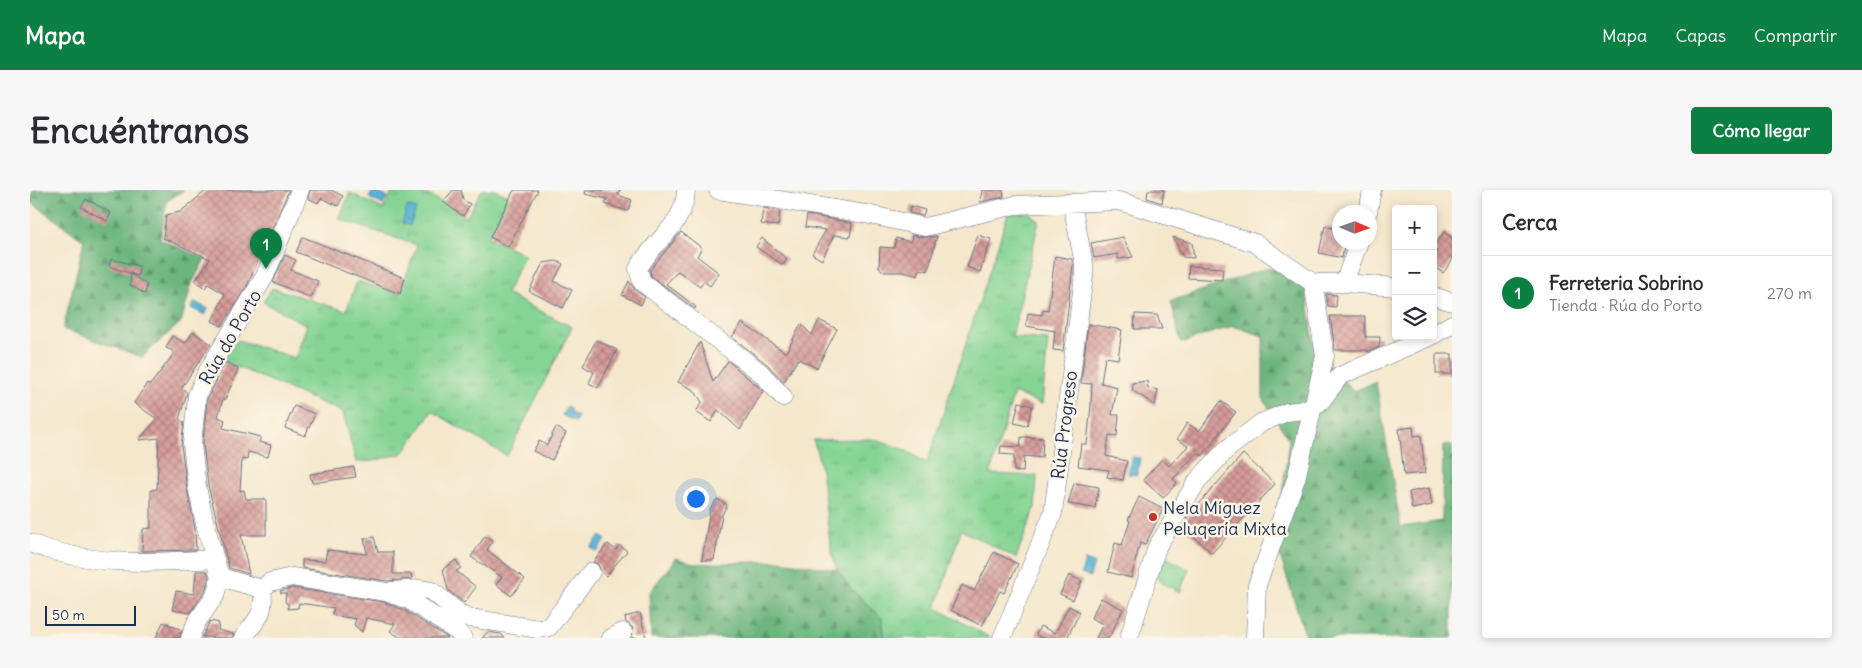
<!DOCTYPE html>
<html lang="es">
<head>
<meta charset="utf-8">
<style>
  body { margin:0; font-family:Delius,sans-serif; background:#f7f7f7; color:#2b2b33 }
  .controls { position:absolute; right:15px; top:15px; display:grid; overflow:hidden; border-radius:5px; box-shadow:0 2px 8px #0003 }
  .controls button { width:45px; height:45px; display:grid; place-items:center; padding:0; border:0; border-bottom:1px solid #e1e1e2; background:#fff; color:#2b2b33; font:25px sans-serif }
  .compass { position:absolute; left:1302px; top:15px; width:45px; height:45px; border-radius:50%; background:#fff; box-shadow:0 2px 8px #0003; rotate:92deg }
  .scale { position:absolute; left:15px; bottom:12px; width:91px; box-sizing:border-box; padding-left:5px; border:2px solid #1b2f5e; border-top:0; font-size:14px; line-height:18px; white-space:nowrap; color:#1b2f5e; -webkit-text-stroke:4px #fcf5e5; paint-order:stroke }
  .you { position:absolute; left:665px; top:308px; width:18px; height:18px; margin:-12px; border:4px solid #fff; border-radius:50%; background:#1a73e8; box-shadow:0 0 0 8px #1a73e833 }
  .badge { display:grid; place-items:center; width:32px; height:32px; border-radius:50%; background:#0b8043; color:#fff; font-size:16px; font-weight:700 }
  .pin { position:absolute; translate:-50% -41px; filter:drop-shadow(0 1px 2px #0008) }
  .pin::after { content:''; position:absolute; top:26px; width:18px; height:15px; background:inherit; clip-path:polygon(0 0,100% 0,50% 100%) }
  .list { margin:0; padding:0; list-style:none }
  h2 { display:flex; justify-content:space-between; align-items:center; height:65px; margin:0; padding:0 20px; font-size:21px }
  h2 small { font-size:16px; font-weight:400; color:#7c7c81 }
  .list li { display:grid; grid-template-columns:32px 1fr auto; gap:15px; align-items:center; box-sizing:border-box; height:75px; padding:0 20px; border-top:1px solid #e1e1e2 }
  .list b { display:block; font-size:19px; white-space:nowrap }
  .list p { margin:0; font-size:16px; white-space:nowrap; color:#7c7c81 }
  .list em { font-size:16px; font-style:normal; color:#7c7c81 }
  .icon { flex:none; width:28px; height:28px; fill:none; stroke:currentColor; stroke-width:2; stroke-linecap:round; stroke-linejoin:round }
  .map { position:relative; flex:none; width:1422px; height:448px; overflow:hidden; border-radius:5px }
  header { display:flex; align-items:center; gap:30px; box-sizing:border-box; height:70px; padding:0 25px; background:#0b8043; color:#fff }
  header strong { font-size:24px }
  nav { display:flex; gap:28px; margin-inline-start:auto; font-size:18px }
  .intro { display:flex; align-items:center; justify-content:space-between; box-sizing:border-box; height:120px; padding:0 30px }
  h1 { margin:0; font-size:35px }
  .button { padding:12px 22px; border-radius:5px; background:#0b8043; color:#fff; font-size:18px; font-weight:700 }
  main { display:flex; gap:30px; padding:0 30px }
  aside { flex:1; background:#fff; border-radius:5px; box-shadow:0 2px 8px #0003 }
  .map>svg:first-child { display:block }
  .grass { fill:url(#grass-tufts); stroke:#508279 }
  .forest { fill:url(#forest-firs); stroke:#44726e }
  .park { fill:url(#park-crowns); stroke:#508279 }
  .water { fill:url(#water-ripples); stroke:#387098 }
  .building { fill:url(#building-cross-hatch) }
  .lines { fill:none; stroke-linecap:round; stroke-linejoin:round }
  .minor-casing { stroke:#676f84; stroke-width:19 }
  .minor { stroke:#fff; stroke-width:18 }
  .poi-dot { fill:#c8321e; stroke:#fcf5e5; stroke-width:2 }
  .labels { text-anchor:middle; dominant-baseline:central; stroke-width:5; stroke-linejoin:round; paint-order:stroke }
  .street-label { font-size:18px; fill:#1b2f5e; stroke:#fcf5e5 }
  .poi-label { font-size:18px; fill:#1b2f5e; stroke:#fcf5e5; text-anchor:start }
</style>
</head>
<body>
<header>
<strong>Mapa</strong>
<nav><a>Mapa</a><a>Capas</a><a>Compartir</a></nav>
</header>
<div class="intro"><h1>Encuéntranos</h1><a class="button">Cómo llegar</a></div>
<main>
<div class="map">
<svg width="1422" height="448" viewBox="0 0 1422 448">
  <defs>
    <pattern id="grass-tufts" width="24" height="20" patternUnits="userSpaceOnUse" patternTransform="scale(1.25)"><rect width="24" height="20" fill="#85d494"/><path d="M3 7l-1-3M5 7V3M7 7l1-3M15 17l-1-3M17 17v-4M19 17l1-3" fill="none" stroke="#72b682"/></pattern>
    <pattern id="forest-firs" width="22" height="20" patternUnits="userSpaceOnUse" patternTransform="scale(1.25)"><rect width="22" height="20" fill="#6cb67e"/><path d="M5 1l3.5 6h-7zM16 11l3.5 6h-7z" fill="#58946a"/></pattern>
    <pattern id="park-crowns" width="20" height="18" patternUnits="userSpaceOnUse" patternTransform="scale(1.25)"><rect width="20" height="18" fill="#85d494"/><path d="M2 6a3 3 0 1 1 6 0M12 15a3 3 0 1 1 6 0" fill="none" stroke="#72b682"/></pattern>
    <pattern id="water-ripples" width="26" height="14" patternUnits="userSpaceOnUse" patternTransform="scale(1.25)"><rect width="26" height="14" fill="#54b2d3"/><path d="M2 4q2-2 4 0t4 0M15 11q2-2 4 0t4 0" fill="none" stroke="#4591ae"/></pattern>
    <pattern id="building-cross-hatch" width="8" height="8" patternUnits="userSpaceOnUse" patternTransform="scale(1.25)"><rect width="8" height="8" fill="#d69b98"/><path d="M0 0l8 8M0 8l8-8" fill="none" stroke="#ad7f7f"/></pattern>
  </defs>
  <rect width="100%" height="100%" fill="#fcf5e5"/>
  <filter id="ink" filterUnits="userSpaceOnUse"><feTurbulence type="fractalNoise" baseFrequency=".02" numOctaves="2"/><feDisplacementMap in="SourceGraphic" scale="10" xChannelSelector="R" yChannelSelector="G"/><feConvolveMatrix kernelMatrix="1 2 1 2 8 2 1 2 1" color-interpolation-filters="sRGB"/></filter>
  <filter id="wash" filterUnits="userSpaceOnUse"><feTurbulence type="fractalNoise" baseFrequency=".0096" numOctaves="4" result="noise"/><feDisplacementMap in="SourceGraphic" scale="20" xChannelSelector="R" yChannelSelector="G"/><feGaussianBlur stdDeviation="1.12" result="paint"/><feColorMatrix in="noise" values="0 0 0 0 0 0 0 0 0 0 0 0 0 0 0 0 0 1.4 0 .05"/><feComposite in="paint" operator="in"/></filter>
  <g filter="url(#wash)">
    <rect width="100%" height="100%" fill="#f4e7cb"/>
    <path class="grass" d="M363 0C397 0 409 9 436 28L452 0H465L479 6 458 48 495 64 476 104 542 137 477 266 402 221 373 263 343 271 326 272 313 222 191 170 208 150 265 168 277 135 233 112 242 98 316 121 327 91 370 104 387 55 309 29 320 3 353 19Z
      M999 23 1009 31 982 147 1018 150 1012 214 984 203 960 284 1007 286 1005 318 986 368 931 340 906 418 961 448H855L852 428C841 419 826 410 817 398 791 364 800 292 783 250L842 249 873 259 897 273 978 24Z"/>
    <path class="forest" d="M0 0H154L137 11 130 49 175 69 162 93 151 132 112 167 33 139 54 51 0 11Z
      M1240 77 1276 98 1285 161 1324 201 1346 192 1371 337 1412 331 1413 256 1422 255V448H1276L1246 353 1259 250 1233 208V146L1203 136 1151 153 1141 111Z
      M646 368 666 374 751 371 808 380 820 398 852 428 855 448H621L619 403Z"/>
    <path class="park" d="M1135 367 1159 379 1150 402 1135 395 1126 387Z"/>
    <path class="water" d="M340 0 357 7 353 15 339 8 342 2Z
      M377 17 386 19 380 36 372 33Z
      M165 112 178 119 175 125 161 118Z
      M537 216 540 218V222L548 226 545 232 532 225Z
      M1102 267 1110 268 1107 285 1098 284Z
      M570 346 576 350 567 362 561 358Z
      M1055 370 1064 373 1060 387 1051 384Z"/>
    <g id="blocks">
      <path class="building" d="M177 0H259L217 96 192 136 182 131 195 104 178 94 175 98 165 91 180 69 133 48 136 25 150 22Z
        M280 0H301L313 6 308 16 291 8 288 13 278 8Z
        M423 0H431L433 10 440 14 433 26 413 12Z
        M484 0H508L478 57 460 47Z
        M556 0H590L588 5 602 10 598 21 575 14 577 9 555 4Z
        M952 0H973L974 7 950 12Z
        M1118 0H1134L1132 13 1117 8Z
        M56 9 81 23 77 31 51 17Z
        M881 16 895 20 893 26 879 23Z
        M733 18 750 21 748 36 731 34Z
        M777 25 822 33 820 47 804 45 792 70 782 64 796 40 775 37Z
        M1295 36 1310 40V52H1315L1312 68 1289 63Z
        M651 42 672 58 667 66 689 83 680 96 674 91 670 97 648 81 636 94 666 117 665 119 621 86 620 80Z
        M1414 42 1422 48V71L1413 83 1403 76V66L1407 61 1403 58Z
        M882 45 893 47 907 46 898 81 890 79 888 86 873 82H854L849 77 850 57 864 58 866 48 881 52Z
        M948 45 961 49 950 82 937 77Z
        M273 47 375 88 370 104 266 62Z
        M1093 47 1103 67 1088 69V64L1064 68 1061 53Z
        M1143 47 1162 53 1164 68 1153 67Z
        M732 48 757 69 753 75 726 57Z
        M255 65 266 70 261 80 288 91 281 108 243 92Z
        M1025 66 1042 69 1043 75 1033 161 1023 160 1025 141 996 136 998 123 1012 125 1013 120 1018 121Z
        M81 69 109 76 108 86 79 76Z
        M526 71 533 74 524 91 542 100 533 118 499 101 513 73Z
        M1159 76 1193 78 1192 90 1158 88Z
        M101 84 117 95 115 104 100 95Z
        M599 91 605 100 615 107 611 115 592 105Z
        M1296 104 1307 105 1306 117 1298 116Z
        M1105 124 1127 125 1132 139H1104Z
        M1300 126H1335V147H1350L1349 157 1338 162V160H1305Z
        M789 130 807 139 787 178 768 169 754 192 738 175 702 147 712 133 756 163 771 134 782 145Z
        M1058 134 1092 140 1088 169 1075 167 1071 193 1087 197 1082 225H1089L1087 246 1079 245 1076 266 1097 271 1093 290 1077 287 1079 280 1048 276 1051 254H1057L1061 215 1062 194 1051 193Z
        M163 142 181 154 152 197 157 203 149 229 154 233 151 255 157 299 165 339 166 360 112 361 113 339 121 338V300L127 299 129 248 109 250 127 229 104 213 117 193 120 195 143 165V161L136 158 142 146 155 153Z
        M566 150 587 160 568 198 559 193 564 182 553 176Z
        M670 152 683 192 698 171 733 201 710 240 688 220 681 232 666 222 672 212 664 200 648 192Z
        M1406 164H1422V184H1406Z
        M196 172 208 179 195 210 193 209 188 227 195 230 193 238 231 247 229 252 241 255 238 267 218 262 217 270 212 269 210 301 214 300 216 309H236V345H211L219 384 199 378 178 295 173 254 177 209Z
        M1117 191 1118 198 1128 200 1125 215 1103 201 1102 193Z
        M1191 211 1206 222 1172 266 1167 263 1143 289 1147 293 1133 308 1113 290 1132 269 1139 276 1158 256 1147 249 1157 233 1169 241Z
        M989 212 1002 216 997 236 984 233Z
        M264 216 285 224 275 246 255 238Z
        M526 237 536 243 522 270 503 261 509 251 517 255Z
        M1383 237 1384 246 1391 245 1395 283 1374 285 1369 239Z
        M991 247 1013 248 1012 268 994 266 993 282 984 281V265L970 264 971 256 990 257Z
        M1213 264 1245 294 1182 363 1154 337 1158 331 1156 329Z
        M324 277 326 287 282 293 280 284Z
        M1044 293 1069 297 1065 318 1038 314Z
        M1399 298 1402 315 1382 319 1379 302Z
        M1109 307 1133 319 1115 355 1110 353 1101 388 1078 382 1085 353 1092 355 1100 331 1098 330Z
        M687 309 697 315 692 325 684 370H672L680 319Z
        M455 346 463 351 457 360 495 389 481 406 466 394 472 387 441 367Z
        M344 347 348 362H363V384H381L382 389 357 391 272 378V370L295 371 297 360 337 364 334 348Z
        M578 354 586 360 589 355 597 361 576 386 571 382 568 374 563 372Z
        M964 362 988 374 974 403 970 401 952 436 921 420 932 395 944 401Z
        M426 370 431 378 426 381 446 397 434 413 418 400 413 379Z
        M166 381H177L179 387 175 401 160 423 142 420 146 401 164 404Z
        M1039 385 1052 391 1043 410 1030 404Z
        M262 398 353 412 374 420 418 448H371L360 441 365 434 336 428 332 442 324 435 326 429 302 425 304 418 269 413 268 418 258 419V414L255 412 256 403H251L250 401Z
        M1071 408 1093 419 1079 448H1066L1073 434 1061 428Z
        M1039 416 1050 422 1037 448H1012L1006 445 1010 436 1025 443Z
        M610 423 616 448H602L603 438 596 432 595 427Z
        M180 431 189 433 188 440 203 444V448L172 447Z
        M133 432 152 440 150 448H126Z
        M458 442 471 444 475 448H452Z"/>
    </g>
  </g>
  <g filter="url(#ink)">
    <use href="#blocks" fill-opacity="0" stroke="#676f84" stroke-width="1"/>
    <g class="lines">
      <g class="minor-casing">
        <path id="minor" d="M656 0C655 36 623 50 608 79L612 92 731 183 753 207
          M688 0 841 25 895 37 985 15 1089 11 1225 53 1283 93
          M1338 22 1342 0
          M1283 93H1314L1366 97
          M1314 93 1329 52
          M1403 106 1422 112
          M1403 145 1422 134
          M1283 218 1291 211 1310 186 1401 146
          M0 353C61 377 122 373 185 369
          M190 387 232 399 240 392 262 387 356 402 379 410 428 442 433 448
          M361 401 391 399 402 401 429 423 440 428 508 439 519 437 561 382
          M160 448 166 433 185 406 190 387 175 334 167 297 162 254 167 206 176 184 235 86 270 0
          M213 448C227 429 236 424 232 399
          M581 448 593 442
          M972 448 1023 323 1054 86V74L1042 14
          M1099 448 1127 357 1168 290 1196 260 1231 233 1257 222 1282 219
          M1225 448 1227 395 1266 289 1295 166 1283 93"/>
      </g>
      <use href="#minor" class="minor"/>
    </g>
  </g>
  <circle class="poi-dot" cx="1123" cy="327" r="5"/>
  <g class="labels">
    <g class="street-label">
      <text transform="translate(200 147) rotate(-60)">Rúa do Porto</text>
      <text transform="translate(1034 235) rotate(-83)">Rúa Progreso</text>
    </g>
    <g class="poi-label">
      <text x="1133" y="317">Nela Míguez<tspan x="1133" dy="21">Peluqería Mixta</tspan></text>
    </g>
  </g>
</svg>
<div class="controls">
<button>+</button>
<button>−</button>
<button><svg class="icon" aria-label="layers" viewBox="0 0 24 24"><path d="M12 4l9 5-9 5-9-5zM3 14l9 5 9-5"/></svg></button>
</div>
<svg class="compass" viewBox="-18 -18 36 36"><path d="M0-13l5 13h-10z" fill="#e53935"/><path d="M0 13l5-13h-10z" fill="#7c7c81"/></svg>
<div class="scale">50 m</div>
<div class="you"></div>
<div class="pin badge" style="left:236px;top:79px">1</div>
</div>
<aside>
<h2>Cerca<small></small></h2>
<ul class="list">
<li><span class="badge">1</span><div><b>Ferreteria Sobrino</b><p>Tienda · Rúa do Porto</p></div><em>270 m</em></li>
</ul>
</aside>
</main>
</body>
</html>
